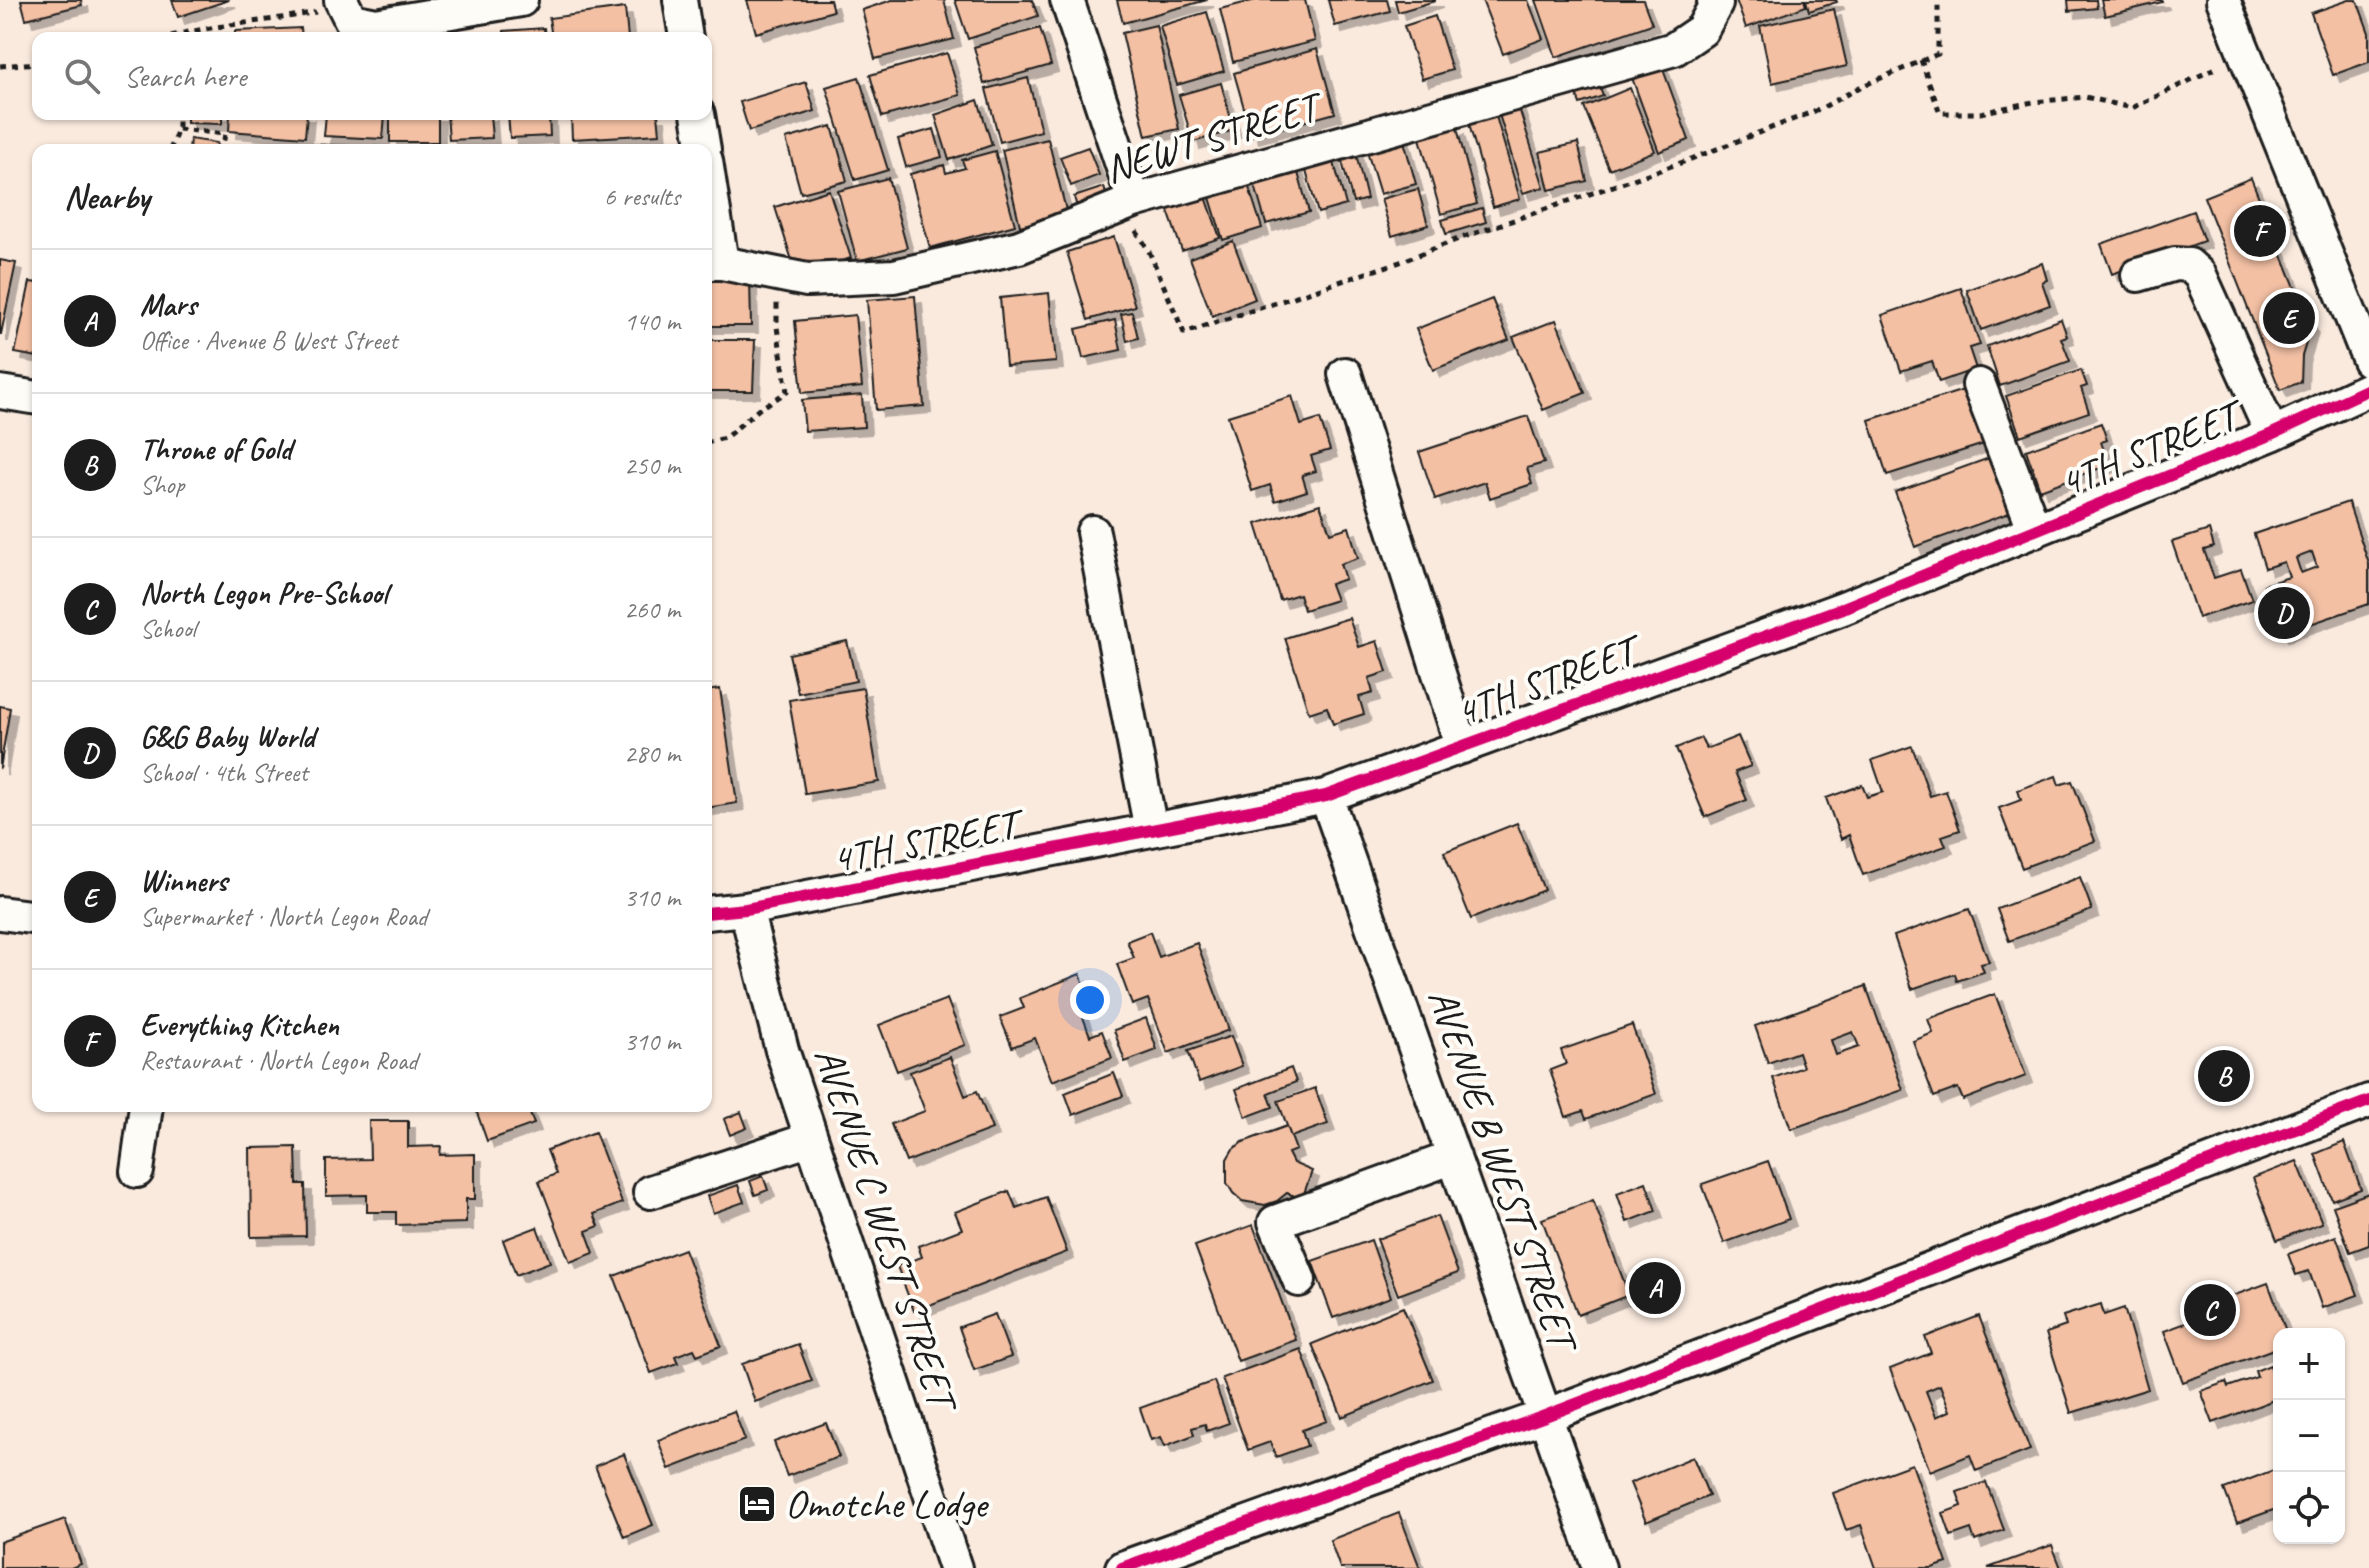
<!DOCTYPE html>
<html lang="en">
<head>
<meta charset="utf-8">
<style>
  body { margin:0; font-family:Caveat,sans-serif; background:#f6f6f6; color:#222 }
  .controls { position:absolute; right:24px; bottom:24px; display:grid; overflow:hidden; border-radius:16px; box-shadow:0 2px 6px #0004 }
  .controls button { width:72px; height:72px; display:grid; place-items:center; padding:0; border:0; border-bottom:2px solid #e0e0e0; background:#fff; color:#222; font:40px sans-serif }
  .you { position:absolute; left:1090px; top:1000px; width:28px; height:28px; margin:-20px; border:6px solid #fff; border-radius:50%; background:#1a73e8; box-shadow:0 0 0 12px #1a73e833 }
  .badge { display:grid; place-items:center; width:52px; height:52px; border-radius:50%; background:#1c1c1c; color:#fff; font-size:26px; font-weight:700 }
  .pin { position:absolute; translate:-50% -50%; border:4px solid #fff; box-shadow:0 2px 8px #0006 }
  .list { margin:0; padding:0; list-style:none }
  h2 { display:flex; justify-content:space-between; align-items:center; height:104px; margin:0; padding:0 32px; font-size:34px }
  h2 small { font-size:26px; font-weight:400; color:#767676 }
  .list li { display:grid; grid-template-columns:52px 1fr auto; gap:24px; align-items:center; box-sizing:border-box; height:144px; padding:0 32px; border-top:2px solid #e0e0e0 }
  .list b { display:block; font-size:30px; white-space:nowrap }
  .list p { margin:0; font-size:26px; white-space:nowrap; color:#767676 }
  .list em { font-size:26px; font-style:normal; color:#767676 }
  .icon { flex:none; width:44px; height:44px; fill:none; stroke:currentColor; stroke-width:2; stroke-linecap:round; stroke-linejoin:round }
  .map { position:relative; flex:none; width:2369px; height:1568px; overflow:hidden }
  .search { position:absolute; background:#fff; box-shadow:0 2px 6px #0004; left:32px; top:32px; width:680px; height:88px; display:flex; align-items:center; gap:20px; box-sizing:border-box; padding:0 28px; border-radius:16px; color:#767676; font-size:30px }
  .panel { position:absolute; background:#fff; box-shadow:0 2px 6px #0004; left:32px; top:144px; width:680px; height:968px; border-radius:16px }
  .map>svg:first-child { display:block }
  .building { fill:#f3c0a4; stroke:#1c1c1c; stroke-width:2; fill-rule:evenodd; filter:url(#shadow) }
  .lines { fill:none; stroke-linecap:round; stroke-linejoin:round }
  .minor-casing { stroke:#1c1c1c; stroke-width:38 }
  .path { stroke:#1c1c1c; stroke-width:5; stroke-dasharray:6 6; stroke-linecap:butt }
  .minor { stroke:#fdfcf7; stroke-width:32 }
  .cycleway-casing { stroke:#fdfcf7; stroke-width:17 }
  .cycleway { stroke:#d6006c; stroke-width:12 }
  .labels { text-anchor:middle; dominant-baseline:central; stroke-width:8; stroke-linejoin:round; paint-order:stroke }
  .street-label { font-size:40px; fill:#1c1c1c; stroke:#fdfcf7 }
  .poi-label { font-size:40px; fill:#1c1c1c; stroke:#fdfcf7; text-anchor:start }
</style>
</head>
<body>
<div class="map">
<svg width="2369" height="1568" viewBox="0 0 2369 1568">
  <defs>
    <filter id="shadow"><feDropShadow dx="7" dy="7" stdDeviation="0" flood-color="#0004"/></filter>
  </defs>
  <rect width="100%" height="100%" fill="#faeade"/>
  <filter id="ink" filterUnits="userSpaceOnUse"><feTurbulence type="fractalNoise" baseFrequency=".0125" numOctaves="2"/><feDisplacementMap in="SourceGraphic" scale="16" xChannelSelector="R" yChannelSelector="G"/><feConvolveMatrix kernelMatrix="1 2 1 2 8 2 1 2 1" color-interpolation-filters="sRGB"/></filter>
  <g filter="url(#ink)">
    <path class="building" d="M21 0H81L82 5 26 19Z
      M172 0H229L178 17Z
      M747 0H830L833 11 756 33Z
      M892 0H944L954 39 875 59 862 10Z
      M955 0H1032L1038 16 968 39Z
      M1117 0H1207L1123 23Z
      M1256 0H1305L1315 41 1233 62 1220 9Z
      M1328 0H1387L1390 11 1335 26Z
      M1395 0H1435V1L1398 12Z
      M1482 0H1528L1543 39 1503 54Z
      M1536 0H1643L1652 24 1556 57Z
      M1736 0H1804L1806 6 1746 28Z
      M1806 0H1836L1837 2 1809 11Z
      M2068 0H2096L2097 8 2069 11Z
      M2101 0H2161L2162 2 2105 16Z
      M2349 0H2357L2369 33V62L2333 75 2311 13Z
      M625 8 628 38H552L549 18Z
      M1834 9 1847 66 1772 83 1760 26Z
      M1207 12 1224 71 1177 85 1160 26Z
      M1435 16 1452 70 1422 79 1404 26Z
      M1156 25 1179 129 1146 136 1122 33Z
      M301 28 302 38H235V31Z
      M544 28 545 38H504V31Z
      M1040 28 1051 65 984 84 974 47Z
      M1317 49 1335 113 1252 136 1234 73Z
      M947 53 960 95 882 117 870 75Z
      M1661 64 1689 140 1659 152 1631 75Z
      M859 77 888 170 855 180 826 87Z
      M1028 78 1041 131 1000 142 986 89Z
      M1597 81 1603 96 1580 104 1575 90Z
      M806 82 815 111 749 131 740 102Z
      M1221 83 1234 130 1193 142 1179 95Z
      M1630 88 1655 151 1609 169 1584 107Z
      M978 100 992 145 949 160 935 115Z
      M1518 105 1544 187 1523 193 1498 111Z
      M1493 106 1520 199 1493 207 1466 114Z
      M187 114H222V124L187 123Z
      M230 114H307L305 137 229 131Z
      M326 114H385L383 139 324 136Z
      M390 114H438V142H390Z
      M447 114H490L492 138 449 140Z
      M508 114H549L550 136 510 138Z
      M571 114H658L660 134 572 139Z
      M832 126 847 181 801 193 786 139Z
      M1457 128 1477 204 1441 214 1420 138Z
      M934 129 942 157 906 167 898 139Z
      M1402 134 1416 184 1380 194 1365 145Z
      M190 139 217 143 216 150H189Z
      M1048 139 1067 214 1020 226 1002 150Z
      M1578 143 1587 181 1549 190 1540 152Z
      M301 144 381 147V150H301Z
      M1088 147 1099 175 1071 186 1060 157Z
      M1355 150 1367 199 1353 203 1340 154Z
      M995 151 1015 225 930 248 910 174 944 165 946 173 965 168 962 160Z
      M1332 156 1346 205 1318 213 1304 164Z
      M1295 162 1309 212 1266 224 1252 175Z
      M888 178 907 248 857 261 838 191Z
      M1246 178 1262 228 1223 240 1208 191Z
      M2251 178 2311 327 2302 356 2301 382 2280 390 2204 197Z
      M1202 185 1220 238 1182 251 1164 199Z
      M1104 187 1110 208 1080 217 1074 197Z
      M1418 189 1428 225 1392 236 1381 199Z
      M829 190 851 258 797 276 775 207Z
      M1482 208 1486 222 1446 234 1442 220Z
      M2193 211 2204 241 2112 274 2101 244Z
      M1114 237 1135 306 1088 320 1067 252Z
      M1233 241 1255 299 1212 316 1190 258Z
      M0 260 16 263 1 334H0Z
      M2042 263 2047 280 2042 282 2050 305 1981 330 1967 290Z
      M750 277 751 326H706V278Z
      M30 282 38 283V357L15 353Z
      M1961 288 1980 345 1969 348 1976 369 1939 382 1932 361 1901 371 1882 315Z
      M1049 293 1056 362 1006 366 1000 298Z
      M915 296 924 406 876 410 867 300Z
      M1492 299 1509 340 1433 370 1416 329Z
      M1132 312 1138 338 1127 341 1121 314Z
      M855 315 862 387 802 393 795 321Z
      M2061 319 2067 336 2061 338 2070 361 2000 386 1987 346Z
      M1115 320 1121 350 1083 358 1076 329Z
      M1556 320 1585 393 1543 410 1513 337Z
      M706 340H755L753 391H706Z
      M2081 370 2087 386 2081 388 2089 412 2020 436 2006 396Z
      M1970 388 1987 443 1887 475 1869 420Z
      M862 395 864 427 805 431 802 400Z
      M1292 396 1301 425 1320 419 1330 450 1311 456 1316 471 1302 475 1307 491 1275 501 1270 485 1252 491 1228 416Z
      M1528 416 1544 463 1527 468 1532 484 1490 498 1485 482 1435 499 1419 452Z
      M2101 423 2107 440 2101 442 2109 465 2040 490 2026 450Z
      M1992 457 2012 512 1915 547 1895 492Z
      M2348 502 2369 564V604L2281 634 2264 585 2289 577 2284 562 2265 568 2254 534Z
      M1320 504 1330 533 1349 527 1358 558 1340 564 1345 579 1330 584 1336 600 1304 610 1299 594 1280 600 1256 524Z
      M2209 530 2214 547 2204 550 2214 578 2241 569 2252 600 2198 618 2172 542Z
      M2312 552 2317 567 2301 573 2296 558Z
      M1349 618 1359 647 1377 641 1387 672 1369 678 1373 693 1359 697 1364 714 1333 724 1327 707 1309 713 1285 638Z
      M847 641 856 681 798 693 789 654Z
      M863 688 879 782 805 794 789 700Z
      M720 689 737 803 706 808V691Z
      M0 706 10 708 0 769Z
      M1738 736 1751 766 1735 772 1747 800 1705 817 1676 748 1701 738 1706 749Z
      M1912 746 1930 796 1946 791 1960 830 1942 836 1946 846 1863 875 1849 835 1841 839 1826 798 1862 785 1867 797 1883 792 1872 760Z
      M2056 776 2059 785 2072 781 2095 841 2022 868 1999 808 2021 800 2018 790Z
      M1517 823 1544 890 1471 919 1444 852Z
      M2080 877 2092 910 2009 941 1997 909Z
      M1969 909 1989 962 1981 964 1984 972 1957 981 1955 974 1912 989 1894 936Z
      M1150 932 1159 957 1197 943 1229 1030 1168 1053 1148 999 1132 1005 1117 964 1134 958 1127 941Z
      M1080 974 1092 1005 1080 1009 1090 1036 1102 1031 1112 1058 1052 1081 1035 1038 1012 1047 1000 1017 1024 1008 1020 998Z
      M1866 986 1903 1090 1791 1129 1773 1078 1803 1067 1798 1052 1768 1063 1755 1026ZM1853 1032 1859 1047 1836 1055 1831 1040Z
      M1995 994 2026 1076 1963 1100 1958 1088 1934 1097 1913 1041 1933 1033 1928 1019Z
      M947 999 965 1045 897 1071 879 1025Z
      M1146 1018 1157 1050 1125 1062 1114 1030Z
      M1632 1025 1656 1094 1586 1119 1583 1111 1566 1117 1550 1070 1566 1064 1561 1050Z
      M1231 1036 1242 1066 1199 1082 1188 1051Z
      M950 1057 965 1096 977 1091 992 1129 906 1162 891 1124 925 1111 910 1072Z
      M1291 1068 1296 1082 1268 1093 1273 1107 1246 1117 1236 1089Z
      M1114 1073 1123 1096 1073 1115 1065 1093Z
      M1315 1088 1328 1124 1291 1137 1278 1101Z
      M527 1106 534 1124 487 1141 475 1107Z
      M741 1112 747 1128 730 1135 724 1119Z
      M369 1121H408V1147L441 1146 440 1155 475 1154V1199H466V1223L396 1225V1212H367V1195L326 1196V1160L370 1159Z
      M1287 1126 1296 1150 1288 1153 1293 1163 1312 1171 1302 1199 1287 1193 1277 1201 1265 1205 1242 1201 1233 1193 1227 1183V1159L1233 1149 1243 1142Z
      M595 1132 622 1203 594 1214 599 1226 586 1231 594 1253 570 1262 539 1181 556 1174 547 1150Z
      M2344 1142 2361 1189 2332 1200 2315 1154Z
      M296 1147 297 1184H305L306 1236 251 1237 250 1148Z
      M1768 1161 1789 1219 1724 1243 1702 1184Z
      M2297 1161 2322 1223 2277 1240 2253 1178Z
      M763 1176 768 1190 755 1195 750 1181Z
      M1646 1182 1656 1211 1627 1222 1617 1193Z
      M738 1185 744 1202 713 1213 707 1196Z
      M1009 1191 1016 1208 1046 1197 1067 1252 914 1311 897 1266 922 1257 918 1246 962 1229 955 1212Z
      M2369 1193V1245L2350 1252 2333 1206Z
      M1593 1200 1629 1295 1578 1315 1542 1219Z
      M1437 1216 1458 1273 1398 1295 1377 1239Z
      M1253 1225 1296 1340 1238 1361 1195 1246Z
      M537 1227 550 1262 516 1275 503 1240Z
      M2336 1236 2358 1295 2322 1308 2309 1271 2296 1275 2288 1254Z
      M1371 1240 1391 1297 1333 1318 1312 1261Z
      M684 1249 721 1346 697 1355 694 1349 675 1356 678 1363 651 1373 614 1276Z
      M2268 1283 2287 1334H2279V1347L2183 1382 2164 1331 2224 1309 2221 1300Z
      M2101 1304 2104 1315 2124 1308 2148 1389 2071 1413 2046 1333 2066 1326 2063 1316Z
      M1403 1307 1433 1380 1342 1417 1312 1344Z
      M995 1314 1011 1357 974 1370 959 1327Z
      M1979 1316 2030 1450 1976 1471 1970 1455 1930 1471 1890 1369 1931 1353 1925 1337ZM1940 1385 1950 1411 1936 1417 1926 1391Z
      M798 1344 812 1381 755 1402 742 1364Z
      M1301 1349 1327 1421 1302 1430 1307 1446 1276 1457 1270 1442 1248 1450 1222 1378Z
      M2270 1365 2279 1389V1398L2213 1423 2201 1391 2226 1382 2228 1387 2257 1377 2255 1371Z
      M1214 1381 1229 1423 1207 1431 1205 1424 1192 1428 1194 1435 1165 1446 1161 1437 1151 1440 1140 1408Z
      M734 1411 745 1440 669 1469 658 1440Z
      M826 1423 839 1457 787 1476 774 1442Z
      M624 1454 653 1525 624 1537 595 1466Z
      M1693 1457 1709 1496 1646 1522 1630 1483Z
      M1912 1464 1947 1563 1932 1568H1876L1861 1525 1846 1530 1833 1493Z
      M2279 1468V1508L2237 1523 2224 1489Z
      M1986 1482 2004 1530 1975 1541 1971 1529 1951 1536 1943 1513 1962 1506 1957 1492Z
      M1399 1513 1420 1568H1340L1330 1540Z
      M65 1519 81 1564 71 1568H0V1542Z
      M2052 1545 2061 1568H1988Z"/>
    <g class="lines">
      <g class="minor-casing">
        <path id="minor" d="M341 0 351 20 376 25 521 0
          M680 0 686 38
          M1067 0 1134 201
          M2223 0 2369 360
          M698 114 704 150
          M706 161 722 263
          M706 263H722L807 280 894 276 1019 247 1134 201 1674 49 1702 30 1716 4 1714 0
          M2138 275 2175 264 2189 265 2200 275 2272 434
          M1345 374 1462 747
          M1979 385 2035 531
          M0 392 38 398
          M1093 532 1151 830
          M1326 796 1599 1568
          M746 909 782 1050 955 1568
          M0 913 38 918
          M706 913 746 909 1326 796 1843 608 2272 434 2369 389
          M137 1171 146 1106
          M650 1192 811 1139
          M1299 1280 1275 1222 1454 1157
          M1122 1568 1545 1416 2369 1101"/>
      </g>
      <path class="path" d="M171 36C219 24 267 22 316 12
        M1921 60 1940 113H1980L2033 102 2085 97 2132 108 2218 67
        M0 66 38 63
        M178 129 225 134 222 150
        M170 150 178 129V114
        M1136 231 1148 249 1184 333 1400 262 1461 238 1686 161 1820 109 1860 87 1938 54V0
        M706 443 725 438 759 409 787 392 777 327V303"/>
      <use href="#minor" class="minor"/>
      <g class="cycleway-casing">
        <path id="cycleway" d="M706 913 746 909 1326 796 1843 608 2272 434 2369 389
          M1122 1568 1545 1416 2369 1101"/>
      </g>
      <use href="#cycleway" class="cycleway"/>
    </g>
  </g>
  <defs>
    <g id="hotel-square" transform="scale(2)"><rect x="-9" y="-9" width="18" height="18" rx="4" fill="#1c1c1c" stroke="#fdfcf7"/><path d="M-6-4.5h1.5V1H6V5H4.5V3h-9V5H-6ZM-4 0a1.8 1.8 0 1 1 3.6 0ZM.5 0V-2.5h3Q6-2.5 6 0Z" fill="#fff"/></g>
  </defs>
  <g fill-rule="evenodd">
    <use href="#hotel-square" x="757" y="1504"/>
  </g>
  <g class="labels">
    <g class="street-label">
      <text transform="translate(1211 138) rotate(-17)">NEWT STREET</text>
      <text transform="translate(2148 450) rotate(-22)">4TH STREET</text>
      <text transform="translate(1545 682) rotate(-20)">4TH STREET</text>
      <text transform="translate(924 842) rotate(-11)">4TH STREET</text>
      <text transform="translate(1502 1168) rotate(71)">AVENUE B WEST STREET</text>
      <text transform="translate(885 1227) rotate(72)">AVENUE C WEST STREET</text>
    </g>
    <g class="poi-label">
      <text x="785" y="1504">Omotche Lodge</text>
    </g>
  </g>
</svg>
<div class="controls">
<button>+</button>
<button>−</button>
<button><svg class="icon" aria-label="locate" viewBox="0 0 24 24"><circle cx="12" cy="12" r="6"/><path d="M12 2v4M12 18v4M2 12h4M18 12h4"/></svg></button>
</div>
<div class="you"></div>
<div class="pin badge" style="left:1655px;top:1288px">A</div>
<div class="pin badge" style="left:2224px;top:1076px">B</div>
<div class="pin badge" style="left:2210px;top:1310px">C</div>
<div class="pin badge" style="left:2284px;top:613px">D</div>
<div class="pin badge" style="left:2289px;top:318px">E</div>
<div class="pin badge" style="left:2260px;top:231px">F</div>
<div class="search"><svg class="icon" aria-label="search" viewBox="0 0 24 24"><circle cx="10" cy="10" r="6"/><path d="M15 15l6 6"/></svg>Search here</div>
<section class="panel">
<h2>Nearby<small>6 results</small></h2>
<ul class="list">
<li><span class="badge">A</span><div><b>Mars</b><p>Office · Avenue B West Street</p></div><em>140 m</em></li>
<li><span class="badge">B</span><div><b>Throne of Gold</b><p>Shop</p></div><em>250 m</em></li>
<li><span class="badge">C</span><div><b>North Legon Pre-School</b><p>School</p></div><em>260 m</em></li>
<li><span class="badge">D</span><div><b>G&amp;G Baby World</b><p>School · 4th Street</p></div><em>280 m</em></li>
<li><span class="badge">E</span><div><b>Winners</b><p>Supermarket · North Legon Road</p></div><em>310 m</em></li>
<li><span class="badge">F</span><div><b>Everything Kitchen</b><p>Restaurant · North Legon Road</p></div><em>310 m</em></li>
</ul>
</section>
</div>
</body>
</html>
